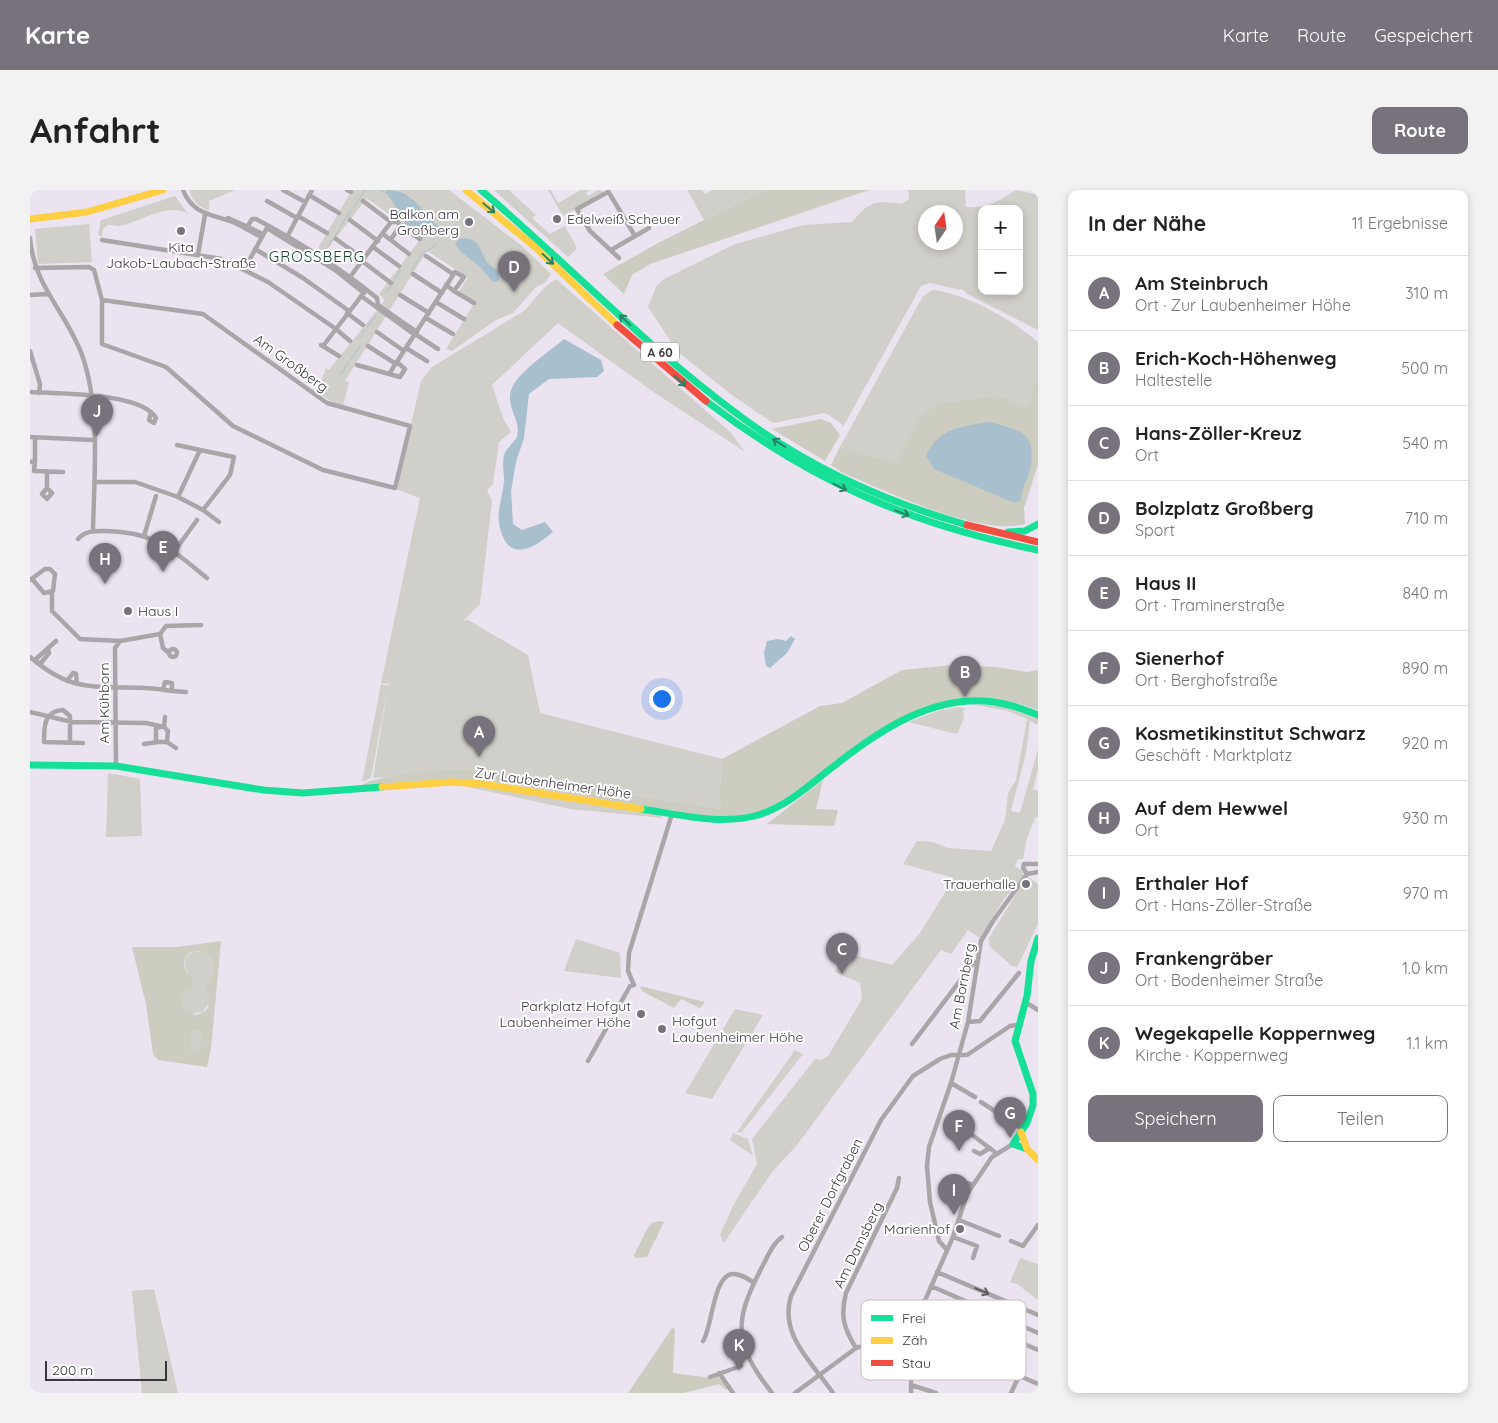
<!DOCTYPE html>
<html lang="de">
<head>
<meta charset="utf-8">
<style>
  body { margin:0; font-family:Quicksand,sans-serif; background:#f2f2f2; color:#222 }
  .controls { position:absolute; right:15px; top:15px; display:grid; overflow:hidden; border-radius:10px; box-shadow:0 2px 8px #0003 }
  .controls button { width:45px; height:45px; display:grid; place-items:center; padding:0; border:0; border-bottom:1px solid #e0e0e0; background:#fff; color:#222; font:25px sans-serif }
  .compass { position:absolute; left:888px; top:15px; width:45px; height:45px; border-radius:50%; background:#fff; box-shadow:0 2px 8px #0003; rotate:13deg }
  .scale { position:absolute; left:15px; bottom:12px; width:122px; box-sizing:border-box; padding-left:5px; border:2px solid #3a353e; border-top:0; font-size:14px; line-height:18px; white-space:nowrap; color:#3a353e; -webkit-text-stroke:4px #fff; paint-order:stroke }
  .you { position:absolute; left:631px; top:508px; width:18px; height:18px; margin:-12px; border:4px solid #fff; border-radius:50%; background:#1a73e8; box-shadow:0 0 0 8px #1a73e833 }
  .badge { display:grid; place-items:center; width:32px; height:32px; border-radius:50%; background:#78727c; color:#fff; font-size:16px; font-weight:700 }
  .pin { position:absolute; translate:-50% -41px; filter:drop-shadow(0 1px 2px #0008) }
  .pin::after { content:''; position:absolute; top:26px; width:18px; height:15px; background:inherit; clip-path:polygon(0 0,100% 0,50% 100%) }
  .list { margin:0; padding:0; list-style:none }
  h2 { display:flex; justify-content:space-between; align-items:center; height:65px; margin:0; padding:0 20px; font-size:21px }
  h2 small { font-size:16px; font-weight:400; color:#767676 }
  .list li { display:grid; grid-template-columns:32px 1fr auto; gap:15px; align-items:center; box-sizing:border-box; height:75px; padding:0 20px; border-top:1px solid #e0e0e0 }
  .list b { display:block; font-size:19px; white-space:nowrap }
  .list p { margin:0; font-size:16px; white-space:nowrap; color:#767676 }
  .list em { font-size:16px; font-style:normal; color:#767676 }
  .actions { display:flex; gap:10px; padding:15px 20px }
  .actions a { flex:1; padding:11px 0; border:1px solid #78727c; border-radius:10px; text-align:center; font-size:18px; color:#78727c }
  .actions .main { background:#78727c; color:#fff }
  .map { position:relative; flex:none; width:1008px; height:1203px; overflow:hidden; border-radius:10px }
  header { display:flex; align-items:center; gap:30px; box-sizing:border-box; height:70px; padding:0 25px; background:#78727c; color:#fff }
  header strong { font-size:24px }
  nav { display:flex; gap:28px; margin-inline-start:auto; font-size:18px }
  .intro { display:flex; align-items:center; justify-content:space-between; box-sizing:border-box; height:120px; padding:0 30px }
  h1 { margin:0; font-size:35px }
  .button { padding:12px 22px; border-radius:10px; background:#78727c; color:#fff; font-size:18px; font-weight:700 }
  main { display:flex; gap:30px; padding:0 30px }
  aside { flex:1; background:#fff; border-radius:10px; box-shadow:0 2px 8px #0003 }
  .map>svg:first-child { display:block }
  .green { fill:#d0cfc9; fill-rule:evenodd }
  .forest { fill:#ccccc0; fill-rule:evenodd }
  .water { fill:#a8bfcd }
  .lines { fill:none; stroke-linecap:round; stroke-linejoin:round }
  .stream { stroke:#a8bfcd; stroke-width:1 }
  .street { stroke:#aaa5a8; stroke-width:4.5 }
  .fast { stroke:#16e098; stroke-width:7 }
  .slow { stroke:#ffcf43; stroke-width:7 }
  .jam { stroke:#f24e42; stroke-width:7 }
  .oneway { stroke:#2a8266 }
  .oneway2 { stroke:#615c63 }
  .poi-dot { fill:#78727c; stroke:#fff; stroke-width:2 }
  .labels { text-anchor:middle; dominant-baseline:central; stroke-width:4; stroke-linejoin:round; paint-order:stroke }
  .shield { fill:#fff; stroke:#757278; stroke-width:1 }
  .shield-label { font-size:12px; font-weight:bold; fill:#3a353e }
  .poi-label { font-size:14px; fill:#3a353e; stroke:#fff; text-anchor:end }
  .street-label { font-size:14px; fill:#3a353e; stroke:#fff }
  .neighbourhood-label { font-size:15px; letter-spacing:1px; fill:#184736; stroke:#fff }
  .key { fill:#fff; stroke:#c4c2c5; stroke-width:1 }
  .key-label { font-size:14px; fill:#3a353e }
</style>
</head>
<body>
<header>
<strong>Karte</strong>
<nav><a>Karte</a><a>Route</a><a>Gespeichert</a></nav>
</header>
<div class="intro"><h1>Anfahrt</h1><a class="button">Route</a></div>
<main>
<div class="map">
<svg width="1008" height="1203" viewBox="0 0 1008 1203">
  <rect width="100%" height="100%" fill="#ebe3ef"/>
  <path class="green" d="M160 0H205L179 11V21C170 17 160 10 160 0Z
    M322 0H419L492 56 521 84 516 92 506 97 483 123 466 130 422 161 416 159 445 112 429 102 438 87 397 61 315 191 319 192 313 216 302 212 287 202 296 178 299 180 355 110 349 104 391 48 337 8 295 62 288 58Z
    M464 0H479L506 25 502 28 520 44 535 36 547 58 538 67Z
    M518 0H521L528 13 551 0H560L556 2 558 6 568 0 576 2 533 26Z
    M657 0H672L675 4 682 0H734L674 30Z
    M878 0H935L936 17C960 19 968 10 987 0L1008 5V140L937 104 932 99 930 100 900 93 891 96 813 237 811 233 795 223 743 233 703 206 648 162 618 117 626 97 634 89 705 54 773 35 822 32C839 11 846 10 872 14L879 9ZM952 19H989V101H952ZM896 22H926V52H896Z
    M145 6 158 24C139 11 109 33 89 36 87 36 82 35 78 35L73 39 72 47 68 45 71 30Z
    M59 34 62 72 8 74 5 39Z
    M526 89 700 242 715 262 622 201 528 133 462 195 473 228 481 242 469 252 463 294 457 300 462 311 450 414 433 431 438 430 498 465 510 523 692 569 689 610 692 619 441 580 343 588 358 496 341 588 332 592 351 494 358 496 360 488 358 494 351 493 390 308 368 300 366 298 391 191 402 177 494 121 515 97Z
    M903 100C938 104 982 130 1008 152V193H1004L1000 213 996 216 970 206 866 275 810 257 893 106Z
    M941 514 976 516 1008 528V535L1000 531 996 563 981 621 990 623 1008 559V579L1003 599 1008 601V627H1005L996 651 993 669H988L985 676 993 682V686L974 709 950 748 938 740 921 764 911 760 767 955 742 982 694 1053 690 1045 703 1016 727 974 722 949 785 869 791 870 798 866 832 809 830 793 805 782 816 763 862 775 890 743 924 688 873 674 887 651 903 652 918 658 961 661 975 630 978 603 986 590 997 529 978 521Z
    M929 517 936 519 933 521 934 528 927 544 878 532 909 521Z
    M78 583 110 589 112 646 76 647Z
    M429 595 474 600 626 624 634 628 540 619Z
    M997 686 1008 694V734L987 777 982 776 959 756V748Z
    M546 749 590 763 591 788 534 781Z
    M165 761 178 763 184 776 177 795 180 811 173 822 161 824 153 818 149 812 151 804 161 794C160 782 145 768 165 761Z
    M705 819 733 825 682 909 655 903Z
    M166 840 173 843 170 862 161 864V844Z
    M765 860 773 864 711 943 707 942Z
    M703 943 718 949 723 966 700 950Z
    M990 1068 1008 1074V1110L987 1094 980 1092Z
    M124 1099 148 1203H112L102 1101Z"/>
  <path class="forest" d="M734 0H839L620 74 602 85 594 104 573 84 628 53Z
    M1004 193H1008V274L994 318 995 334C951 347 856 301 813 283L801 275 810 257 866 274 891 226 908 214 970 206 996 216 1000 213Z
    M791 229 801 233 810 245 795 271 742 239Z
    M923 475 966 477 997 482 1008 480V520C918 486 866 526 797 579 783 590 767 606 751 613 730 623 707 627 684 627L457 591 408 590 331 596C343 584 422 579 441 580L692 619 689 610 692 569 790 516 812 513 872 480Z
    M793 590 786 619 808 620 804 636 737 634Z
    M191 751 181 859 177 877 128 870 123 864 116 814 102 757H147ZM170 761 180 766 184 776C183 783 178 789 177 795 175 807 187 821 165 825L153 818 150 808 155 801 164 796 161 794 164 790C155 783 149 771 160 762ZM166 840 173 843 169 862 161 864V844Z
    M610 796 675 812 670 818 651 809 644 818 612 801Z
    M631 1031 634 1032 617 1067 605 1068 604 1065 617 1039 623 1032Z
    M642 1138 645 1139 643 1183 681 1188 687 1186 698 1198 696 1200 689 1194 654 1203H598Z"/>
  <path class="water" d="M357 0C383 0 391 21 408 36L405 45 391 48 373 35 375 32C366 22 364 10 355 2Z
    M434 48C453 49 449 64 459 74 462 77 466 79 469 81V90L465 92C457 89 457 83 451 78 442 69 432 65 425 54L429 49Z
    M534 149 571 170 574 181 567 187 519 189 499 204 494 248 486 272 481 301 483 334 492 340 515 332 523 342C501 361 476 373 469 333 467 321 473 304 474 291 474 283 472 273 474 265 476 258 485 253 487 246 492 230 474 216 482 198 489 181 519 162 534 149Z
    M960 232C994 242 1008 243 999 284 995 294 991 300 991 310L985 313 904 279 896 266C908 238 933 236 960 232Z
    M761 446 765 449 757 463 740 478 736 476 734 463 737 451 748 449 756 451Z"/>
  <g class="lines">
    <path class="stream" d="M348 0 355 2
      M330 8 335 0H340
      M324 17 329 9
      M316 28 321 20
      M310 37 315 29
      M304 48 309 40
      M298 57 303 49
      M393 63 406 55
      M381 81 392 64
      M363 92 370 81
      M356 102 361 96
      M337 137 346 126
      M330 148 336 139
      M321 169 330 157
      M310 185 319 172"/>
    <path class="street" d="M153 0C162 23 179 24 200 31 211 35 221 42 231 47
      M253 0 275 12
      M317 0 321 2
      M578 1 605 46
      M578 2 547 19 560 41 589 68
      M279 5 309 23
      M237 11 267 28
      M333 11 361 32H368L370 36 361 49
      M268 26 297 43
      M198 28 233 44
      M320 30 348 51
      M370 36 390 49
      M237 38 305 80 334 103
      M216 39 222 29H226C269 52 309 77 347 108L348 115 387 142
      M353 44 379 64
      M257 47 282 0
      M0 48C4 97 36 121 52 165 71 218 64 285 63 341
      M306 49 334 69
      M72 50 192 69 238 92 306 139 336 100
      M343 57 369 76
      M225 59 273 88 319 121
      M581 60 619 38
      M168 64 175 25
      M396 66 423 84
      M332 71 361 93
      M5 78 59 77 64 80 72 110V154L136 177 203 236 293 280 365 298 380 236 297 213 173 124 72 110
      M215 78 238 36
      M383 84 412 103
      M320 87 361 32
      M424 101 444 113
      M0 105 18 104
      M370 105 399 123
      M331 106 385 145
      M406 112 434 129
      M317 123 333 135
      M396 128 423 144
      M347 142 374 161
      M385 144 408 159
      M291 155 309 166
      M293 156 306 139 320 151
      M338 156 366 174
      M376 158 397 171
      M0 161 10 194 9 203
      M327 175 370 187 375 179 367 172
      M359 184C381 150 403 116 425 82L434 87 424 101 416 95
      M0 202C28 204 111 202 126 228L124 233 119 230 121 222
      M0 247 63 250
      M147 255 170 260
      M5 271 4 281 33 282
      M0 272 5 271V249
      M17 282V298L12 304 17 309 22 303 17 298
      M64 292H105L148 307 173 320 200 285 204 267 170 260 148 307
      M173 320 189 332
      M114 346 126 306
      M48 349C56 340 65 341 77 341 125 342 141 359 177 388
      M144 362 167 330
      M0 390 15 379H20L25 384 23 401 14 403 3 390
      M22 402V421L50 449 90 451 130 444 133 458 139 463
      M130 444 136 436 171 435
      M139 463a4 4 0 1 1 8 0a4 4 0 1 1-8 0Z
      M0 467C43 504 64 495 115 498 124 498 133 500 142 501V493L135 492 133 500
      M7 473 6 469 26 451
      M7 473H11L19 463 18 459
      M37 491 43 483 46 484 47 494
      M142 501 156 502
      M0 522 42 532 116 533 134 537 135 527
      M130 537 126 538V550L128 552H137L138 541 134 537
      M40 552V526L33 520C14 521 14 536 14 552L53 553
      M137 552 146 558
      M114 554 128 552
      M86 576 85 458 90 451
      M997 684 993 678 994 674H1008
      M995 812 1008 820
      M938 832 950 831 989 783
      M882 854 942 775 948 771
      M558 871 600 796 604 795 598 781 599 763 642 624
      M921 893 945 907
      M951 912 992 939
      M937 941 966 963
      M944 961 950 964 960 958
      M919 990 941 994
      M929 1030 969 1046
      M923 1047 947 1056 943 1068
      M981 1051 993 1056 1008 1035
      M917 1060 909 1051 900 1012 897 976 899 957 921 893 938 832 951 751 963 731 997 684 1008 682
      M907 1082 1008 1125
      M901 1096 1008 1143
      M894 1111 1008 1160
      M673 1151C682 1139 683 1086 702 1084 710 1083 718 1089 724 1093
      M826 1158C814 1139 810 1126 816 1103L867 998 869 988
      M689 1183 703 1203
      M680 1187 711 1176
      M881 1195 906 1203
      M742 1203C704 1154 703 1133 731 1079 737 1068 742 1054 752 1047
      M765 1203 826 1158 851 1151 897 1153 928 1159 1008 1194
      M803 1203C782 1172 749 1145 761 1106L851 930 883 886 910 869 921 865H937L980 836 988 835
      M881 1203V1152L885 1133 923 1047 937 1004 962 967 983 954
      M981 1203 989 1186"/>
    <path class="fast" d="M451 0C538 74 617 158 710 226 777 276 856 312 937 335
      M676 211C781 291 879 334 1008 360
      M978 342 995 341 1008 334
      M0 575 86 576 233 600 273 603 352 597
      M611 619C649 624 690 636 728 625 754 617 774 600 795 583 847 542 909 496 979 515 989 517 999 522 1008 525
      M997 959 983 954 997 933 1003 915V904L985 851 997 806 1001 771 1008 748"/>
    <path class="slow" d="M436 0 505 57 587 135
      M0 29 57 22 133 0
      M352 597 422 592 452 594 611 619
      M991 942 997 959 1008 970"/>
    <path class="jam" d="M587 135 676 211
      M937 335 1008 352"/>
  </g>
  <defs><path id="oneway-shaft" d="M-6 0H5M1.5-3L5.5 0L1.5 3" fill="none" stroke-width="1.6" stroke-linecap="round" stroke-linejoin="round" transform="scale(1.25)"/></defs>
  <g class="oneway">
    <use href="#oneway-shaft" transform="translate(459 18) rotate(39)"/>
    <use href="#oneway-shaft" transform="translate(518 69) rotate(43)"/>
    <use href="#oneway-shaft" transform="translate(595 130) rotate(-137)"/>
    <use href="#oneway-shaft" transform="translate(650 191) rotate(41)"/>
    <use href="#oneway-shaft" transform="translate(749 253) rotate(-148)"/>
    <use href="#oneway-shaft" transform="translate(810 297) rotate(26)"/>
    <use href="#oneway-shaft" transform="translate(872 323) rotate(20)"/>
  </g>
  <use class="oneway2" href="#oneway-shaft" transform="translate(952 1101) rotate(23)"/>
  <g class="poi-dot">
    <circle cx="527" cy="29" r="5"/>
    <circle cx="439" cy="32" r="5"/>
    <circle cx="151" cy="41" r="5"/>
    <circle cx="98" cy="421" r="5"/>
    <circle cx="996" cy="694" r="5"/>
    <circle cx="611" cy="824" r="5"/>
    <circle cx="632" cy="839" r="5"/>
    <circle cx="930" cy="1039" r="5"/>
  </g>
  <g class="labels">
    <rect class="shield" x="611" y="152.5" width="38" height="19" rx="4"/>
    <g class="shield-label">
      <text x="630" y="162">A 60</text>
    </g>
    <g class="poi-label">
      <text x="429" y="24">Balkon am<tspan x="429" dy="16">Großberg</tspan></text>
      <text x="537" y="29" text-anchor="start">Edelweiß Scheuer</text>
      <text x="151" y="57" text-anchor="middle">Kita<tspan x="151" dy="16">Jakob-Laubach-Straße</tspan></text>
      <text x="108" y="421" text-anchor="start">Haus I</text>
      <text x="986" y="694">Trauerhalle</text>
      <text x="601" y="816">Parkplatz Hofgut<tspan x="601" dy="16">Laubenheimer Höhe</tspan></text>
      <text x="642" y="831" text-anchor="start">Hofgut<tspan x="642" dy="16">Laubenheimer Höhe</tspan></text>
      <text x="920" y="1039">Marienhof</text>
    </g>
    <g class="street-label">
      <text transform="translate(261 173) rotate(36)">Am Großberg</text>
      <text transform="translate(74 513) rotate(-90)">Am Kühborn</text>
      <text transform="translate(523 593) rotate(8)">Zur Laubenheimer Höhe</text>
      <text transform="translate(932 796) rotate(-79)">Am Bornberg</text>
      <text transform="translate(800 1005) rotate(-63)">Oberer Dorfgraben</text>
      <text transform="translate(828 1055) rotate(-64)">Am Damsberg</text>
    </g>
    <g class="neighbourhood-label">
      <text x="287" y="66">GROSSBERG</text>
    </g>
  </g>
  <rect x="831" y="1110" width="165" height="80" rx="8" class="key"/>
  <rect x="841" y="1125" width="22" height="6" fill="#16e098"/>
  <rect x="841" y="1147" width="22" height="7" fill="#ffcf43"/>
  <rect x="841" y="1170" width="22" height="6" fill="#f24e42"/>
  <g class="key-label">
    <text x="872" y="1133">Frei</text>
    <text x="872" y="1155">Zäh</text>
    <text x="872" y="1178">Stau</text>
  </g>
</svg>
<div class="controls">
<button>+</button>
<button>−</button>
</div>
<svg class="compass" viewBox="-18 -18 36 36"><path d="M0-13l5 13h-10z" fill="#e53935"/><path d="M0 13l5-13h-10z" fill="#767676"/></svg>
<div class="scale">200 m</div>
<div class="you"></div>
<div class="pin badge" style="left:449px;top:567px">A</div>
<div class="pin badge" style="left:935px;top:507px">B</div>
<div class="pin badge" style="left:812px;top:784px">C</div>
<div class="pin badge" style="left:484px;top:102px">D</div>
<div class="pin badge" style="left:133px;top:382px">E</div>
<div class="pin badge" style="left:929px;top:961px">F</div>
<div class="pin badge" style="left:980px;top:948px">G</div>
<div class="pin badge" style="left:75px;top:394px">H</div>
<div class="pin badge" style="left:924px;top:1025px">I</div>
<div class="pin badge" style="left:67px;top:246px">J</div>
<div class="pin badge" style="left:709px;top:1180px">K</div>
</div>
<aside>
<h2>In der Nähe<small>11 Ergebnisse</small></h2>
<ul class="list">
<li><span class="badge">A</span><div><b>Am Steinbruch</b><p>Ort · Zur Laubenheimer Höhe</p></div><em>310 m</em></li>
<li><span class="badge">B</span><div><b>Erich-Koch-Höhenweg</b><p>Haltestelle</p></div><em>500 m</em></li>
<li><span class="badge">C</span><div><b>Hans-Zöller-Kreuz</b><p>Ort</p></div><em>540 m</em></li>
<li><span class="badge">D</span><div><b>Bolzplatz Großberg</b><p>Sport</p></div><em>710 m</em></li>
<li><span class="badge">E</span><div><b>Haus II</b><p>Ort · Traminerstraße</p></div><em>840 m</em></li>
<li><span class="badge">F</span><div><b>Sienerhof</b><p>Ort · Berghofstraße</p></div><em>890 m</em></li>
<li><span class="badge">G</span><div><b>Kosmetikinstitut Schwarz</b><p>Geschäft · Marktplatz</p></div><em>920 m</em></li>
<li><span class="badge">H</span><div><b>Auf dem Hewwel</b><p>Ort</p></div><em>930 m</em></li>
<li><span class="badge">I</span><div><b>Erthaler Hof</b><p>Ort · Hans-Zöller-Straße</p></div><em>970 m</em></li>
<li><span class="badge">J</span><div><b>Frankengräber</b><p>Ort · Bodenheimer Straße</p></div><em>1.0 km</em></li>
<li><span class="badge">K</span><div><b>Wegekapelle Koppernweg</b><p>Kirche · Koppernweg</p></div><em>1.1 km</em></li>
</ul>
<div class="actions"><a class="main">Speichern</a><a>Teilen</a></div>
</aside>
</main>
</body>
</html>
